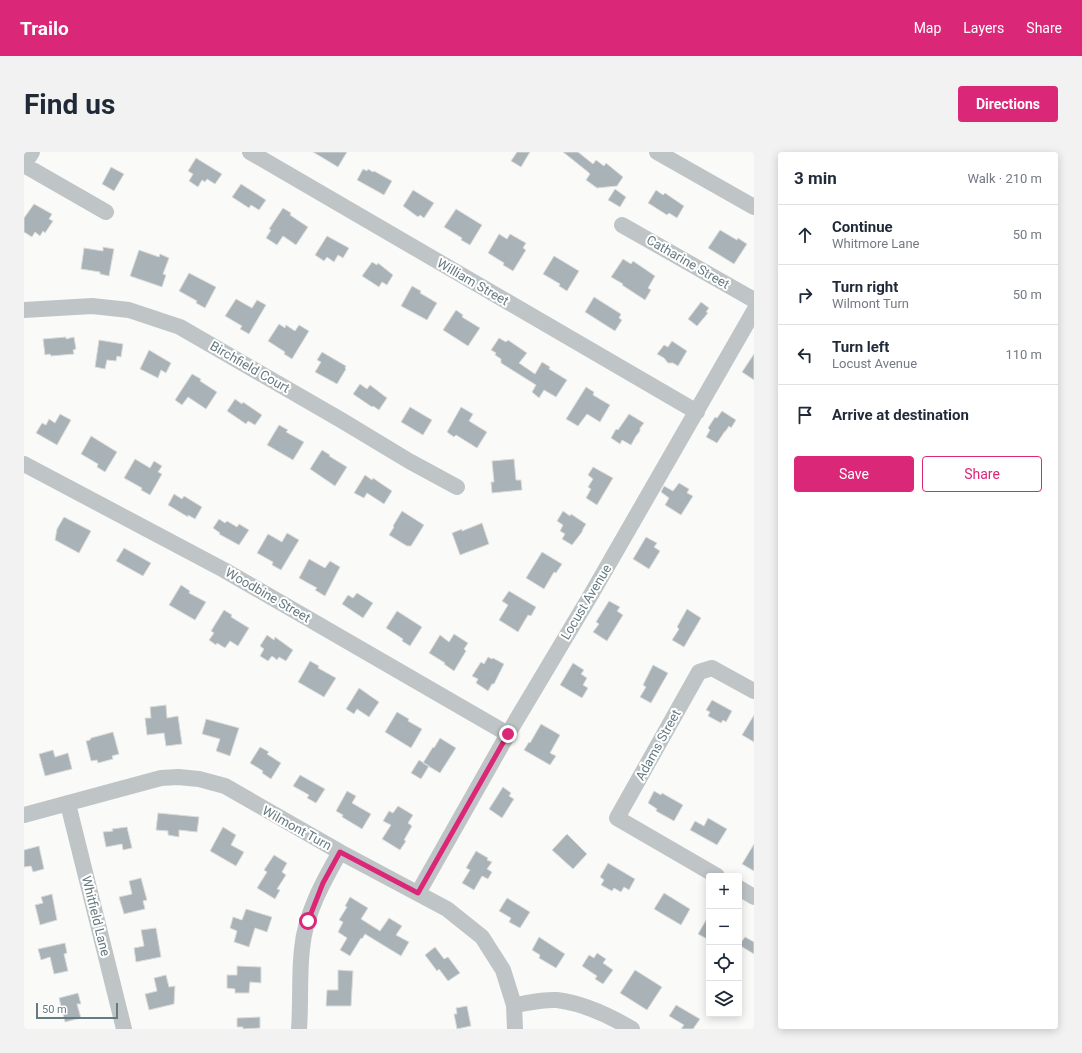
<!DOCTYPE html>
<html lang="en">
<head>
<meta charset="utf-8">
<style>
  body { margin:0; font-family:Roboto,sans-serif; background:#f2f2f3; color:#1f2937 }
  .controls { position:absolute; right:12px; bottom:12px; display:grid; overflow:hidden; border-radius:4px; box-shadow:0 2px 10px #0003 }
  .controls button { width:36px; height:36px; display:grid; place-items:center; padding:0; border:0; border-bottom:1px solid #e0e1e3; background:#fff; color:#1f2937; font:20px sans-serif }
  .scale { position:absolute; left:12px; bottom:10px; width:82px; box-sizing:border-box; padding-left:4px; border:2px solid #667a81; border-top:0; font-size:11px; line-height:14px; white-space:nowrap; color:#667a81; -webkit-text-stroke:3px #fff; paint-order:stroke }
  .stop { position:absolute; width:12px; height:12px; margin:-9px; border:3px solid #db2777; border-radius:50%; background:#fff }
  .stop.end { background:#db2777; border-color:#fff; box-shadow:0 1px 4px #0008 }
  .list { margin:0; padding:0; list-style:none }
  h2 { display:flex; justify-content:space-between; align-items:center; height:52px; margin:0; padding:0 16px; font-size:17px }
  h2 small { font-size:13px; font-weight:400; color:#747a83 }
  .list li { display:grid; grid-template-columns:26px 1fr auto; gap:12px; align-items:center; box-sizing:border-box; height:60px; padding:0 16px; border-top:1px solid #e0e1e3 }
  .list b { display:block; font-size:15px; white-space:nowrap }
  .list p { margin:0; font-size:13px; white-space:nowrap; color:#747a83 }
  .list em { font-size:13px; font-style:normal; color:#747a83 }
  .actions { display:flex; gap:8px; padding:12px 16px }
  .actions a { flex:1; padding:9px 0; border:1px solid #db2777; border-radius:4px; text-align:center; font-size:14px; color:#db2777 }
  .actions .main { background:#db2777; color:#fff }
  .icon { flex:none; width:22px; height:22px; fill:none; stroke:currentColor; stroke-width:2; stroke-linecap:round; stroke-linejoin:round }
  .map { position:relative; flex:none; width:730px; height:877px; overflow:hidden; border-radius:4px }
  header { display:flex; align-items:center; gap:24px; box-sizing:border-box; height:56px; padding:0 20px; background:#db2777; color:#fff }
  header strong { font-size:19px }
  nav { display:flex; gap:22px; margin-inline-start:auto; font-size:14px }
  .intro { display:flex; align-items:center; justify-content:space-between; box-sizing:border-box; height:96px; padding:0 24px }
  h1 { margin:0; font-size:28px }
  .button { padding:10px 18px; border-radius:4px; background:#db2777; color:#fff; font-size:14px; font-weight:700 }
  main { display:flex; gap:24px; padding:0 24px }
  aside { flex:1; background:#fff; border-radius:4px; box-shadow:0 2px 10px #0003 }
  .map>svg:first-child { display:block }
  .building { fill:#a9b3b7; stroke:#dcdcda }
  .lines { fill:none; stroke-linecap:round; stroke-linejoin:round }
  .minor { stroke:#bfc5c7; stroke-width:16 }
  .route { stroke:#db2777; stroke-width:5 }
  .labels { text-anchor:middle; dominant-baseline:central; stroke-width:4; stroke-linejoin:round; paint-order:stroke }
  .street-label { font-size:13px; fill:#667a81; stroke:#fff }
</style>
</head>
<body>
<header>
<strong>Trailo</strong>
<nav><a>Map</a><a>Layers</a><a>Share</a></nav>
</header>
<div class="intro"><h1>Find us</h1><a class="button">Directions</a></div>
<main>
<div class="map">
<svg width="730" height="877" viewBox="0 0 730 877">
  <rect width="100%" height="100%" fill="#fafaf8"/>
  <path class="building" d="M289 0H323L314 15Z
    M493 0H506L497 15 487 9Z
    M539 0H554L569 12 572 8 580 14 582 11 599 25 593 34 573 36 562 28 566 22 564 20Z
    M172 6 198 22 191 32 183 27 181 30 178 28 174 35 165 29 169 22 164 19Z
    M87 15 100 22 90 39 78 32Z
    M339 17 343 19 344 17 349 20 350 19 368 29 360 43 333 28Z
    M217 32 242 48 235 58 227 53 225 56 208 45Z
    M591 37 602 45 596 55 584 48Z
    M389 38 410 51 400 66 396 63 394 65 379 54Z
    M632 38 639 43 641 41 660 54 653 66 645 61 643 63 624 51Z
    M10 52 28 62 25 67 29 69 21 81 19 79 16 84 11 80 8 85 0 80V66Z
    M259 56 267 61 266 63 284 75 272 93 259 84 253 93 242 86 247 78 245 77Z
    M432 57 458 73 446 93 437 88 438 86 420 75Z
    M696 78 713 88 714 86 723 92 710 112 684 96Z
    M475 82 483 87 486 82 502 91 499 96 502 98 489 119 479 113 480 111 464 101Z
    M303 84 325 96 319 106 314 103 310 110 303 105 300 109 291 103Z
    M79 95 90 97 85 124 76 122V120L57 117 60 96 79 99Z
    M115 98 135 105 136 102 145 106 139 122 142 123 138 135 106 124Z
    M530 104 555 119 543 139 535 134 536 132 519 122Z
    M599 107 607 112 609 109 631 124 624 136 627 138 621 148 598 133 599 132 587 125Z
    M348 110 353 113 354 111 369 123 363 133 358 130 355 135 338 124Z
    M165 121 192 135 181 156 172 151 173 149 155 139Z
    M388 134 397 139 396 141 413 151 403 168 377 154Z
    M570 145 597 162 595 166 598 168 591 179 561 160Z
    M212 147 228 156 233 148 242 153 225 182 216 177 218 174 201 164Z
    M677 150 685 156 682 160 684 161 673 174 664 167Z
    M432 158 439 163 438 165 456 176 444 194 419 178Z
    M255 172 261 176 262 173 271 179 275 173 285 179 268 207 260 202 261 200 244 189Z
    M42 185V187L50 185 52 197 49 198 50 202 27 204 26 202 21 203 19 187Z
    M475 186 482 190 484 188 503 201 495 211 511 222 518 210 526 215 525 217 543 228 532 245 520 238 515 246 508 240 512 233 477 211V207L471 203 472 201 467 198Z
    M75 188 99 192 97 205 93 204 92 209 83 208 81 217 71 215Z
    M648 189 663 199 654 214 649 211H644L640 206 633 202 640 193 644 195Z
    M125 198 147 211 142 221 137 218 134 226 116 217Z
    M298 200 322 214 321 216 322 217 313 232 291 220 297 210 293 208Z
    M730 202V228L718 220Z
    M168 222 177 227 176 229 193 240 182 257 164 245 158 253 151 248Z
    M336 232 343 237 346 233 363 246 355 258 349 254 348 255 329 242Z
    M562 235 570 240 569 243 586 253 576 270 563 262 554 274 542 267Z
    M211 247 218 252 219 250 238 263 231 273 226 270 224 269 222 272 203 259Z
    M386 255 408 268 399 283 377 270Z
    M437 255 449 262 445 269 463 280 453 296 432 283 430 285 423 280Z
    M698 259 712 268 707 276 705 274 701 280V279L693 291 682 285 686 278 684 276 691 265 693 266Z
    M36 262 47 268 33 293 12 281 18 271 22 273 25 267 31 271Z
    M605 262 620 271 616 276V279L612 284 607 293 598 288 596 292 587 286 592 277 594 278Z
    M255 273 264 278 262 280 280 290 269 308 243 293Z
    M67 284 93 300 81 320 73 315 74 312 57 302Z
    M298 298 306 303 305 304 323 315 311 334 286 317Z
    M111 307 126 316 130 309 138 314 134 320 138 322 126 343 117 338 118 336 100 326Z
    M490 307 492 328H497L498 338 468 341 467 330H470L468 309Z
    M569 315 589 326 573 353 562 346 567 337 564 335 569 327 564 323Z
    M341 323 348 328 349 326 368 339 360 352 343 341 340 346 330 341Z
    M655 331 665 337 663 341 669 344 657 363 641 353 645 346 637 340 640 334 649 339Z
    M150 342 158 347 160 344 178 355 171 367 164 363V365L144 353Z
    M378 359 400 373 387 394H383L365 383 370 375 369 374Z
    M539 359 546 364 547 362 562 372 559 377 558 380 548 393 538 387 541 382 536 379 539 373 533 369Z
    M40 365 67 379 55 401 31 388 33 377Z
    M195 367 201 371 203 369 213 375 215 372 225 378 215 393 195 382 196 381 189 376Z
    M458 371 465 392 436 403 428 381 438 377V379Z
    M263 381 275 388 257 418 248 413 249 410 233 401 244 382 258 390Z
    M622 385 633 391 630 395 636 399 625 417 609 407Z
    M100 396 127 411 119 424 92 409Z
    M518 400 538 412 532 421 530 420 520 437 502 426Z
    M285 407 301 416 306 409 316 415 301 444 291 438 293 436 275 426Z
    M157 433 166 439 165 441 182 450 171 468 145 453Z
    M485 439 512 455 507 464 504 463 494 480 475 468 484 453 478 449Z
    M333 441 349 451 339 466 318 452 324 443 329 446Z
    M585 449 596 455 593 459 599 463 583 489 569 480 575 472 572 470Z
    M663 457 677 466 660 495 648 488 655 477 653 475Z
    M200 458 208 463 207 465 225 476 214 494 206 489 201 496 193 491 192 493 185 488 190 481 187 479Z
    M373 459 398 475 386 494 378 489 379 487 362 476Z
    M430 482 444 491 440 497 442 499 430 519 420 512 421 511 405 501 416 483 425 490Z
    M243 483 250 488 251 485 269 498 262 509 255 505 253 508 248 504 244 509 236 504 240 497 236 494Z
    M464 505 468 507 469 506 480 512 470 532H468L464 539 452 531 454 527 448 524 457 510 460 512Z
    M286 509 295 514 294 516 312 526 300 545 274 530Z
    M549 511 560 518 557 522 563 526 559 533 564 536 558 546 536 533Z
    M629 513 644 521 627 551 616 545 622 535 619 533Z
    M335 536 355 550 345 565 333 557 330 562 322 557Z
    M688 548 708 559 702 570 699 568 697 571 684 564 686 560 682 558Z
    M142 553 143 566 154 564 158 592 142 594 140 581 123 583 121 566H127L126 555Z
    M373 560 385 567 384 569 398 577 387 596 361 580Z
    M730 563V590L718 583Z
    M182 567 215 576 206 604 192 599 196 587 178 582Z
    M517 572 536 583 526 601 532 604 526 613 500 598 505 590 506 591Z
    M89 580 95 602 88 604 89 607 74 611 73 608 67 609 62 589 66 588 67 586Z
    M416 586 432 596 416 621 399 611 409 595 410 596Z
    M236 595 245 600 243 602 257 611 247 627 238 621 239 619 226 611Z
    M29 598 31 605 44 601 48 617 21 624 15 602Z
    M395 608 405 614 397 627 387 621Z
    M276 623 301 637 292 651 283 646 285 643 269 634Z
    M479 635 487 641 485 644 490 647 478 666 465 657Z
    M323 639 332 644 328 651 347 662 338 677 318 665 319 663 312 659Z
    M630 639 637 643 638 641 659 653 650 669 632 659 633 657 624 651Z
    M374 654 389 663 384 671 388 674 380 688 382 689 376 698 358 687 367 673 359 669 365 659 369 661Z
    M134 661 175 665 173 680 155 678V685L144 683V679L132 678Z
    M684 666 703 677 693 693 666 678 671 669 680 674Z
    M103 675 108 696 99 698 98 692 82 695 79 680 89 679 88 677Z
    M199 675 212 683 207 693 220 700 212 714 186 699Z
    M543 682 563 702 549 717 528 698Z
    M730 692V719L718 712Z
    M15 694 20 717 9 720 7 714 0 715V698Z
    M452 699 464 706 463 708 468 710 463 717 468 720 464 727 458 724 450 738 438 731 446 718 442 716Z
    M250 703 263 711 258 720 262 723 253 737 256 738 251 747 233 736 243 720 240 718Z
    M584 711 611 727 605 738 600 735 597 740 590 736 588 739 577 733 580 728 576 725Z
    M117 726 123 748 119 749 121 757 100 762 95 745 108 742 105 729Z
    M640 741 666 757 657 773 630 757Z
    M28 742 33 768 16 773 11 753 19 751 17 745Z
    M326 745 344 756 337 767 356 779 365 766 378 774 372 783 385 790 377 804 341 782 338 787 337 786 326 804 316 798 323 786 314 780 319 770 315 768 323 755 321 754Z
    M483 746 506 760 496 776 485 770 487 766 475 759Z
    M222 757 248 765 243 780 231 776 225 795 210 790 213 779 206 776 209 765 218 768Z
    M685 763V788L674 782Z
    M132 776 137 805 112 810 110 796 120 794 117 778Z
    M515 785 541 802 532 816 515 806 516 803 508 798Z
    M721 785 730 790V802L715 793Z
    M41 791 43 801 40 802 44 819 30 822 26 805 17 808 14 797Z
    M411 795 420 807 424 805 436 821 424 829 415 817 413 819 401 803Z
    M573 801 582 807 579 811 589 818 579 832 571 827 573 824 558 814 565 803 570 806Z
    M213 814 237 815V831L226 830 225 841H211V837L203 836V823H213Z
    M314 818 329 819 327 854H302L303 838H314Z
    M611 818 638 835 623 858 596 841Z
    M142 823 145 835 151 834 150 852 125 858 121 842 133 839 130 826Z
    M54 841 57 852H53L57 866 41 870 35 846Z
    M652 853 676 867 669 877H657L660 873 645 864Z
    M443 854 447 874 433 877 430 862H433L432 856Z
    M236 865V876L219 877V875H213V866Z"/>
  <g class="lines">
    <path class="minor" d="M226 0 673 260
      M633 0 730 55
      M0 13 82 60
      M0 13 8 0
      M598 73 730 148
      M0 158 68 154 105 158 156 175 317 268 385 309 433 335
      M0 312 200 418 484 582
      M44 652 100 877
      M0 663 137 626 154 625 175 627 201 634 316 700 423 757 458 785 479 818 490 853 491 877
      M693 724 593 666 675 520 688 516 730 539
      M715 736 730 745
      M394 741 484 582 568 441 730 159
      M490 853C504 851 519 847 533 848 558 851 586 864 608 877
      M275 877C277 850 275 823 278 797 281 762 299 730 316 700"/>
  </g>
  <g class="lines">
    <path class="route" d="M284 769 299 731 316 700 394 741 484 582"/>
  </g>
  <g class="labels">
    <g class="street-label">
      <text transform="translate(664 110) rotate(30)">Catharine Street</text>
      <text transform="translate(449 130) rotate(30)">William Street</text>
      <text transform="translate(226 215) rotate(30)">Birchfield Court</text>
      <text transform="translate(244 443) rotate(30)">Woodbine Street</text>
      <text transform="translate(562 450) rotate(-59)">Locust Avenue</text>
      <text transform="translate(634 593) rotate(-61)">Adams Street</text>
      <text transform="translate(273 676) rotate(29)">Wilmont Turn</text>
      <text transform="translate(72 764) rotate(76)">Whitfield Lane</text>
    </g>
  </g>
</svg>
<div class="controls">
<button>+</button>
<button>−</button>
<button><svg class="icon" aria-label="locate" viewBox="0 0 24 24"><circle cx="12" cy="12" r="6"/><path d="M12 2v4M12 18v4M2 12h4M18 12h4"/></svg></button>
<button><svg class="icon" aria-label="layers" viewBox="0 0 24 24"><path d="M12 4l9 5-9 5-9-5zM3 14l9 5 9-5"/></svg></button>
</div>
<div class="scale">50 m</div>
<div class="stop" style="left:284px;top:769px"></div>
<div class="stop end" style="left:484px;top:582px"></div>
</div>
<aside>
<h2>3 min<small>Walk · 210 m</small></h2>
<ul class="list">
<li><svg class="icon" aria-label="ahead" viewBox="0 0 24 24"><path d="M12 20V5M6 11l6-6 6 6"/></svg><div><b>Continue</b><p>Whitmore Lane</p></div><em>50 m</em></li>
<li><svg class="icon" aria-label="right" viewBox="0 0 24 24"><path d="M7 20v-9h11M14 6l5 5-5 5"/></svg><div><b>Turn right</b><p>Wilmont Turn</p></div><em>50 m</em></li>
<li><svg class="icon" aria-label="left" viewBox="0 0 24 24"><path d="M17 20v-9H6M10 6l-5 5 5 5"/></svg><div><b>Turn left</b><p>Locust Avenue</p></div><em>110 m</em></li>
<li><svg class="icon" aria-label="arrive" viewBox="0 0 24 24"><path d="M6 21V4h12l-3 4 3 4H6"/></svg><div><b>Arrive at destination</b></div></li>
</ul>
<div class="actions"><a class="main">Save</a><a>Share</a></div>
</aside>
</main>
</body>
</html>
